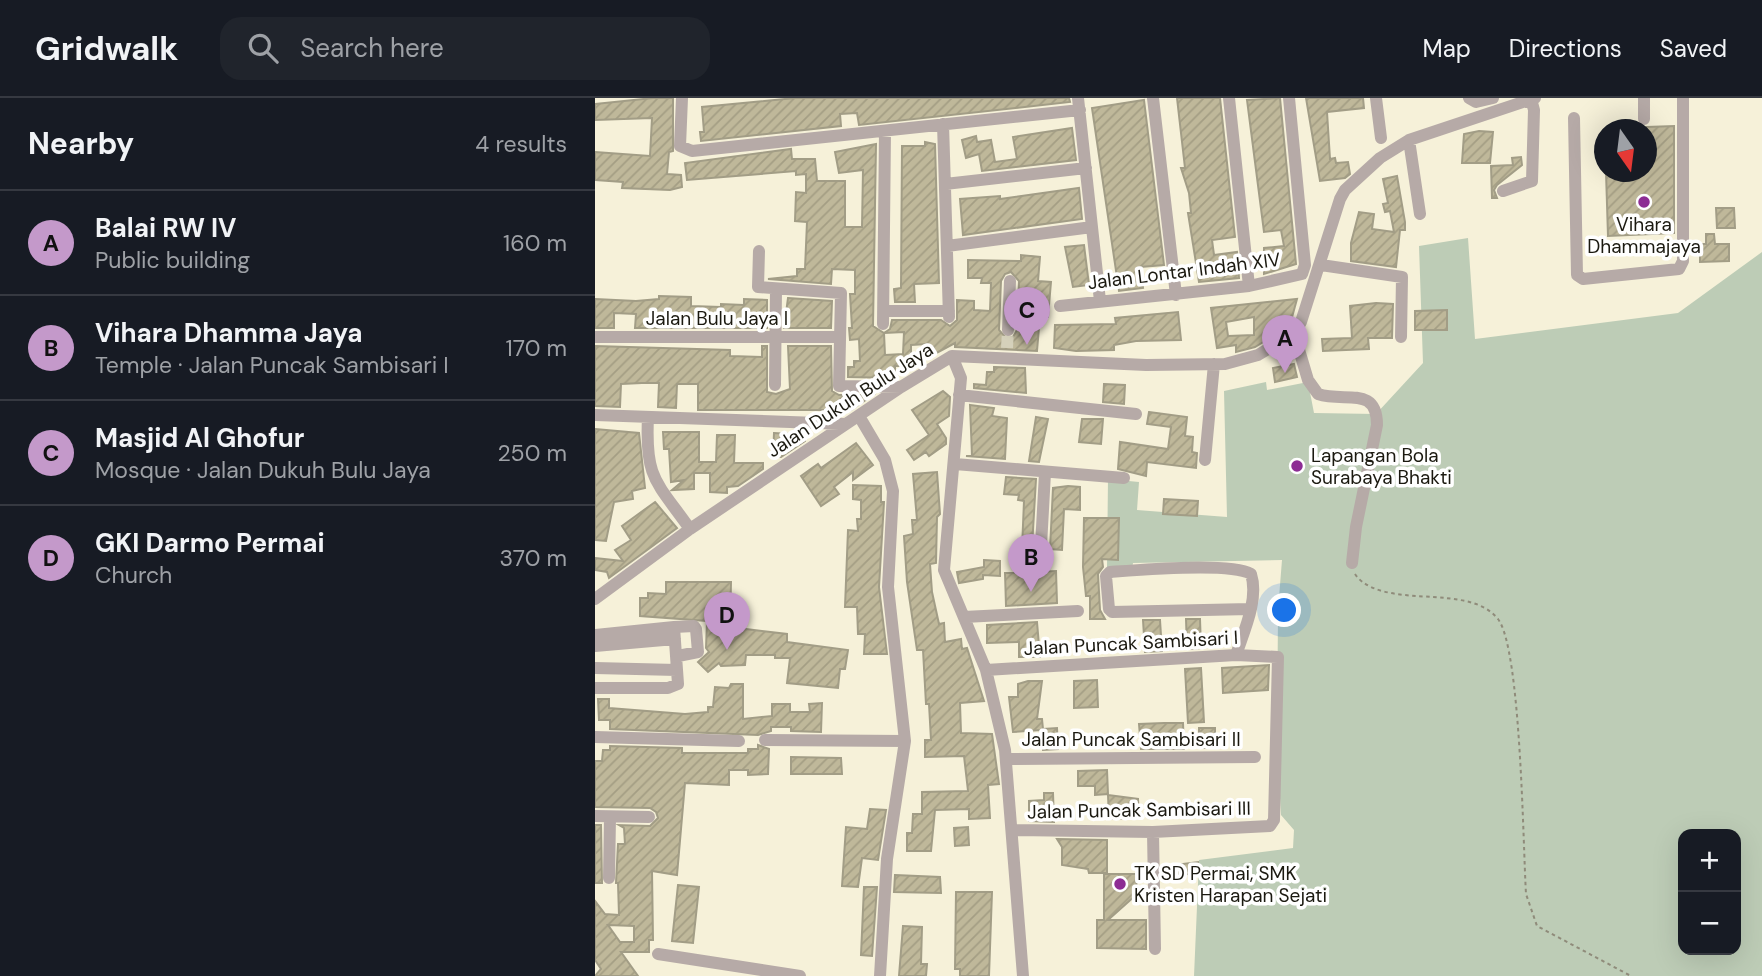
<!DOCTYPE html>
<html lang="en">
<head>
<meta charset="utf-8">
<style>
  body { margin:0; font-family:"DM Sans",sans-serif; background:#20242c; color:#f1f3f6 }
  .controls { position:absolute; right:21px; bottom:21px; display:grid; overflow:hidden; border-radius:14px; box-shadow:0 7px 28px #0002 }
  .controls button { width:63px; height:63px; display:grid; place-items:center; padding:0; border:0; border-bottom:2px solid #363941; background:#171b24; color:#f1f3f6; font:35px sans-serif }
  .compass { position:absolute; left:999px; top:21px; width:63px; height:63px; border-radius:50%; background:#171b24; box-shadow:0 7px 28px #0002; rotate:166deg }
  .you { position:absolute; left:690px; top:513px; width:24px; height:24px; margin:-18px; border:5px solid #fff; border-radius:50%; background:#1a73e8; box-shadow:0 0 0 10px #1a73e833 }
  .badge { display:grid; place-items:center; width:46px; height:46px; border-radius:50%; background:#c499ca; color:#111; font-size:23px; font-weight:700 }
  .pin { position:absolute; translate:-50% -58px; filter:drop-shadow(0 2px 4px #0008) }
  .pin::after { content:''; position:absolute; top:37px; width:24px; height:21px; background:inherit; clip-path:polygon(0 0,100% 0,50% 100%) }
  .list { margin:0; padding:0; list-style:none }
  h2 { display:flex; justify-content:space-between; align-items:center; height:91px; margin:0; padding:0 28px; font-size:30px }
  h2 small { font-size:23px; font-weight:400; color:#9ea1a6 }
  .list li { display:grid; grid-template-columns:46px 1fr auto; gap:21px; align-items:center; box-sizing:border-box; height:105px; padding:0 28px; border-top:2px solid #363941 }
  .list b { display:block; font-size:26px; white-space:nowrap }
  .list p { margin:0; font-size:23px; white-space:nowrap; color:#9ea1a6 }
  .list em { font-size:23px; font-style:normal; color:#9ea1a6 }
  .icon { flex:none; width:38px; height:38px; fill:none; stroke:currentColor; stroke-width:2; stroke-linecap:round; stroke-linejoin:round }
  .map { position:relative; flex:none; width:1167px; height:878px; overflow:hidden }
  header { display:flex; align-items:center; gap:42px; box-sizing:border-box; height:98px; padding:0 35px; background:#171b24; border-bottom:2px solid #363941 }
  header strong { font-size:33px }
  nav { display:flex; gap:38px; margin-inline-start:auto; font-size:24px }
  .search { width:490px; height:63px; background:#20242c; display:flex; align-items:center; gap:18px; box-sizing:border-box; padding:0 24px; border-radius:21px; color:#9ea1a6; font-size:26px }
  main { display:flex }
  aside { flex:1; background:#171b24 }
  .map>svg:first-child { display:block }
  .grass { fill:#bdccb6; fill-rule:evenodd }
  .building { fill:url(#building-hatch); stroke:#a29d86; stroke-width:2; fill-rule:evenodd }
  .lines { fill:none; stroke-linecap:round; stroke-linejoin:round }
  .minor-tunnel { stroke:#d5d1bb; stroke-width:12; stroke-dasharray:12 6; stroke-linecap:butt }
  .path { stroke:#8f8b7a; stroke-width:2; stroke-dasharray:3.5 3.5; stroke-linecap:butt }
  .minor { stroke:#b6aaa7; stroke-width:12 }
  .poi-dot { fill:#8d2c94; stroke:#fff; stroke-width:2.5 }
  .labels { text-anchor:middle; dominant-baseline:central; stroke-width:7; stroke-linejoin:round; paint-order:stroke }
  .poi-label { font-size:19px; fill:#1b1910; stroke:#fff; text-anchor:start }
  .street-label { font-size:19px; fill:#1b1910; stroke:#fff }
</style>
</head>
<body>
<header>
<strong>Gridwalk</strong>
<div class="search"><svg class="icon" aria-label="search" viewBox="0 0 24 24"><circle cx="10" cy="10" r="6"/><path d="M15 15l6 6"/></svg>Search here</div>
<nav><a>Map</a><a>Directions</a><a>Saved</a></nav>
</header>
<main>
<aside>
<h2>Nearby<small>4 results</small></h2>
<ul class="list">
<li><span class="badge">A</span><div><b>Balai RW IV</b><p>Public building</p></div><em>160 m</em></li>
<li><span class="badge">B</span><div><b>Vihara Dhamma Jaya</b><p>Temple · Jalan Puncak Sambisari I</p></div><em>170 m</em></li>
<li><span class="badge">C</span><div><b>Masjid Al Ghofur</b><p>Mosque · Jalan Dukuh Bulu Jaya</p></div><em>250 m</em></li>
<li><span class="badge">D</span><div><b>GKI Darmo Permai</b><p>Church</p></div><em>370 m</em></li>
</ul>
</aside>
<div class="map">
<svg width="1167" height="878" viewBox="0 0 1167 878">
  <defs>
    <pattern id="building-hatch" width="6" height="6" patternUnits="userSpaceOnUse" patternTransform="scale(1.75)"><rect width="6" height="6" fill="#bfb89a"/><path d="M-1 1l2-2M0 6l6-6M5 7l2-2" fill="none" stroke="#a49e84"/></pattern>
  </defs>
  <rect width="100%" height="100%" fill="#f6f1d9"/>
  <path class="grass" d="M873 140 880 241 1083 215 1167 154V878H599L604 762 698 750 699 732 686 717 682 650 683 512 687 462 538 465 537 471H512L513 381 544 384 542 412 632 419 629 293 671 284 672 292 713 284 719 315 781 316 828 265 824 148ZM1088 736H1141V852H1088Z"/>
  <path class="building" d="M58 0H78V53L74 54 72 76 86 77 87 89 75 92 27 90 28 84 0 82V54L55 58 57 20 0 22V6Z
    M200 0H474L475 4 264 27 262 15 245 16 246 28 106 43 105 34H109L107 9Z
    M582 0H625L640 139 617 142 619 157 642 154 644 180 604 184 593 115H596L594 95 586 70H590Z
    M685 0 701 166 669 176V150L689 148 686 132 669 134 652 2Z
    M711 0H768L769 10 732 14 735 61 740 60 741 65 753 64 755 76 750 80 725 83Z
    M549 2 569 167 545 169 548 190 524 193 497 10Z
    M1079 28V135L1013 138 1011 74H1052V29Z
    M477 30 481 62 387 73 384 56 371 60 367 42 381 38 382 44 396 42 400 64 422 61 418 39Z
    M884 33 898 34 895 65H867L869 36Z
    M330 44 340 46 344 185 319 186 320 204H300L299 191 306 190 307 48H330Z
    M281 46 278 228 289 235 295 231 297 222H346L355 228 362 222V202L379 203V212L395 213 396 185H386L387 180H373V162L426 163V157L445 159 443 183 456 184 453 219 445 218 442 253 360 249V245L332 260V246L316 247V268H300V280L253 279V269H259V263H265L264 241 255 242 254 230H257L255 196H260V172L237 171 236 186 173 181 202 178V171H210L212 124 200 123 201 94 211 95V76L201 77V73L92 82 90 65 196 51 197 61H220L222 83H250V129H267L268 72 244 75 240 54ZM416 174 424 183 422 232 418 239 412 241 404 232 406 183 410 176ZM309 234 308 256 290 257 289 235Z
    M926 59 927 67 902 87 899 92 902 100H897L896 68 918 67 917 60Z
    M802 78 810 124V132H805L801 169 756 163V145L764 114 779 116 777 131 799 134 795 113 790 114 788 106 793 105 788 81Z
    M484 90 487 121 368 137 365 101 405 98V101Z
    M1121 110H1139L1140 130H1122Z
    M1111 136H1119L1120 146H1134V163L1105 164V146H1111Z
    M489 147 494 187 478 189 470 149Z
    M64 198 96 199V208L126 209V206L149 207V201L172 202V230H40L41 216 19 215V230H0V201L41 203 64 201Z
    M193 200 237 203 236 230H189Z
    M702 201 696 223 673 228V241L660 249 641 254V247L622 250 616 210ZM659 219V237L633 238 631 224Z
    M781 205 798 206 797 240H773L774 251 728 253 727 241 757 240 755 208Z
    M852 212V232H820V213Z
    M583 214 586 242 541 243 519 247V252L481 253 459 250 460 227 521 226 520 220Z
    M0 248 135 252V258L167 259V248H172V294L181 296 195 291 193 248H236L237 293 244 297H278L256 312H103V286H82L81 310 63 309 64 285H47L26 286 25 309 0 308Z
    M699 266 702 279 680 284 678 270Z
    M399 269 430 270 431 295 379 290V286L391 287 392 274H399Z
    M509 286 530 287 529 306 508 304Z
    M348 293 355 299 354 318 342 326 351 340V346L334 358 331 354 319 362 312 352 334 337 317 312Z
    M375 307 399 310 397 318 412 320 410 361 371 358H377Z
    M554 314 592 319 590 338 598 339 597 354 602 355 601 370 552 364 551 378 523 371 525 344 573 351 576 329 552 326Z
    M441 319 453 321 444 364 434 363Z
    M487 321H508L506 346 484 344Z
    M0 331 44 335 50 390 37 393 38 401 19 404 11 443 0 442Z
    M68 334H104V364H121L122 337H140L139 365H168V371L143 388 132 389V395L115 394V375H99V391L77 392 89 382 76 384 74 351H69Z
    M179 335 210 337V343L186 359H178Z
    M261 345 278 367 258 382V374L239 389 244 396 226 408 206 378 223 366 226 370Z
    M342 374 345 416 342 419 341 465 335 466 337 494 344 526 349 525 350 544 366 541 367 551 372 550 389 603 365 605 366 635 397 636 404 686 393 687 395 720 374 721V711L340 712 336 753H312V735H317L318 716H327V694L373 693 369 658 330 659V642H336L334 606H331L328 552H322L312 484 309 438 318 436 317 422H322L318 376Z
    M411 379 441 381 436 466 441 474 461 473 462 505 411 508 410 475H426L429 403 423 402 424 397 409 396Z
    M258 387 286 388V404H289L284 489 292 556H269L270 536H263L262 509H250L253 432 263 433 262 421H266V402L258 401Z
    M473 388 485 389V412L469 411 467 452 455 451 458 390Z
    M569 401 603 403 602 418 568 416Z
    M60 404 82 430 14 480 12 474 0 472V460L28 463 20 452 36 442 27 428Z
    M489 420H524L523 462 507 461 508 469 503 476 505 512 510 521H495V498H491L488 469Z
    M389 462 405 463V478L388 477V481L364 485 362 474 389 469Z
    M71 484H136L135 529 192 536V544L253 552 250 571H245L243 590 192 585 195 560H180V557H151L150 567 126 568 124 565 113 574 103 564 114 554 111 550 112 523 45 518V500H53V495L71 496Z
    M591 521H605L606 550 592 551Z
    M548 522H565L567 553 550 554Z
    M442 524 445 559H424V544L392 545V527Z
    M674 567 673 592 628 595 627 570Z
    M606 570 609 624 593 625 590 571Z
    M502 582 503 609 479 610V583Z
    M433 583H447L442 621H447L448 631 462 630 463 651 448 652 446 632 418 634 414 599H423V586Z
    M136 586H148V621L177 618V606H195V614H215L214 606 227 605 226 634 196 633V629H176V633L163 637 15 631V622H4L3 601H14V610L90 616 113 614V609H118L120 589 134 590Z
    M569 625H588L589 651H546L544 626Z
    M604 630H620V650H604Z
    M163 647 174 651 173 676 153 677V672H134V687L90 685 82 777 57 773 58 842H54V854H26L43 878H0L6 871 0 862V803L10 816 24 817 23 785H21L23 746H30L29 730 24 727 55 728 63 720 61 714 55 710 0 709V663H7L8 652H15V648L87 650V655H153V651H163ZM13 827 39 828V844H25Z
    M196 659 246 660 247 676H196Z
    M512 672 513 696 500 697V688H483V673Z
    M449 695H458L459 724 434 723V703L449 702Z
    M513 697 543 701 544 720 514 721Z
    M275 711 291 712 283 762 267 760 263 789 247 788 251 729 272 731Z
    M0 727H6L7 785H0Z
    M373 729 374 747 360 748 359 730Z
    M462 741 512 742V775H494L493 771 467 767V749Z
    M603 764 604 775 572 778 571 768Z
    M509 776H541L542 796 513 822H551V851L502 850V822H509Z
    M300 777 345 779 346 795 299 794Z
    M83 787 104 789 98 845 77 843Z
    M269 789H282L277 858 266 857Z
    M361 794H397L394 878H365V871H360Z
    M308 828 327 829 326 866H332L331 878H304Z"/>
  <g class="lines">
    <path class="minor-tunnel" d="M412 250 413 232"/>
    <path class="path" d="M760 476C776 500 823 497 850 500 869 502 890 505 903 521 926 551 928 747 931 796L942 828 1036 878"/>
    <path class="minor" d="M87 0 85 48 97 53 485 12
      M483 0 505 203
      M558 0 581 197
      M634 0 654 188
      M781 0 786 40
      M874 0 881 4 898 0
      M1049 0V21
      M979 20 982 177 988 181 1084 171 1088 163V0
      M348 26 354 219
      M814 42 825 116
      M350 86 491 70
      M908 93 937 83 939 12 936 1
      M352 148 497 129
      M164 153 163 189 246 195 244 288 306 289
      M726 167 807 179 806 239
      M465 208 654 188 707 176 710 167 694 0
      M288 213H354
      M288 226 290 33
      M413 232 415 183
      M699 235 713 282 723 296C750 305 782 287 782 327L761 429 757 465
      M0 239H244
      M357 258 366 280 349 472 391 572 410 652 428 878
      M180 287 181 191
      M364 297 541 316
      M0 317 251 326
      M264 318 290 362 298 393 293 489 310 643 292 761 285 878
      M53 319C50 381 61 383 95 431
      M610 362 619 266
      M360 366 529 380
      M445 466 450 375
      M0 501 95 431 306 289 357 258 551 267 630 266 663 257 699 235 706 224 745 101 750 92 785 60 814 42 940 0
      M369 519 483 513
      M79 529 99 528 101 531 103 554 83 558
      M0 537 79 529 82 572
      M0 548 80 541
      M641 557C649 533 664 501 656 476 635 464 542 472 515 474L511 478 514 511 517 514 655 511
      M0 570 82 572 83 586 73 590H0
      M391 572 641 557 683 559 679 722 675 728 558 734 419 732
      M0 639 144 643
      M170 642 310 643
      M412 661 660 659
      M0 718 54 719
      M558 734 560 851
      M14 780 15 719
      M63 856 205 878"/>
  </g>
  <g class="poi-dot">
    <circle cx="1049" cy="104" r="7"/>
    <circle cx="702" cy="368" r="7"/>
    <circle cx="525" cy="786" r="7"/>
  </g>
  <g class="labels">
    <g class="poi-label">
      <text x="1049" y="126" text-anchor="middle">Vihara<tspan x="1049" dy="22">Dhammajaya</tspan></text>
      <text x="716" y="357">Lapangan Bola<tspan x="716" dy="22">Surabaya Bhakti</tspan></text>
      <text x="539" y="775">TK SD Permai, SMK<tspan x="539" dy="22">Kristen Harapan Sejati</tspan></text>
    </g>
    <g class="street-label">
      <text transform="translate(589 173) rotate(-7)">Jalan Lontar Indah XIV</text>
      <text x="122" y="220">Jalan Bulu Jaya I</text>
      <text transform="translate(255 302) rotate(-33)">Jalan Dukuh Bulu Jaya</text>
      <text transform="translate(536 545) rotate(-3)">Jalan Puncak Sambisari I</text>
      <text x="536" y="641">Jalan Puncak Sambisari II</text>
      <text transform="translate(544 712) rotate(-1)">Jalan Puncak Sambisari III</text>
    </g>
  </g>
</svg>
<div class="controls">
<button>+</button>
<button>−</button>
</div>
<svg class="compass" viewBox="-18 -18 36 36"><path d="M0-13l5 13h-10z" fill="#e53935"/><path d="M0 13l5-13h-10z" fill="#9ea1a6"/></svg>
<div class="you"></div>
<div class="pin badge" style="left:690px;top:275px">A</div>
<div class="pin badge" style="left:436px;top:494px">B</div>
<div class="pin badge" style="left:432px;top:247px">C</div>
<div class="pin badge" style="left:132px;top:552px">D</div>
</div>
</main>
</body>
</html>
